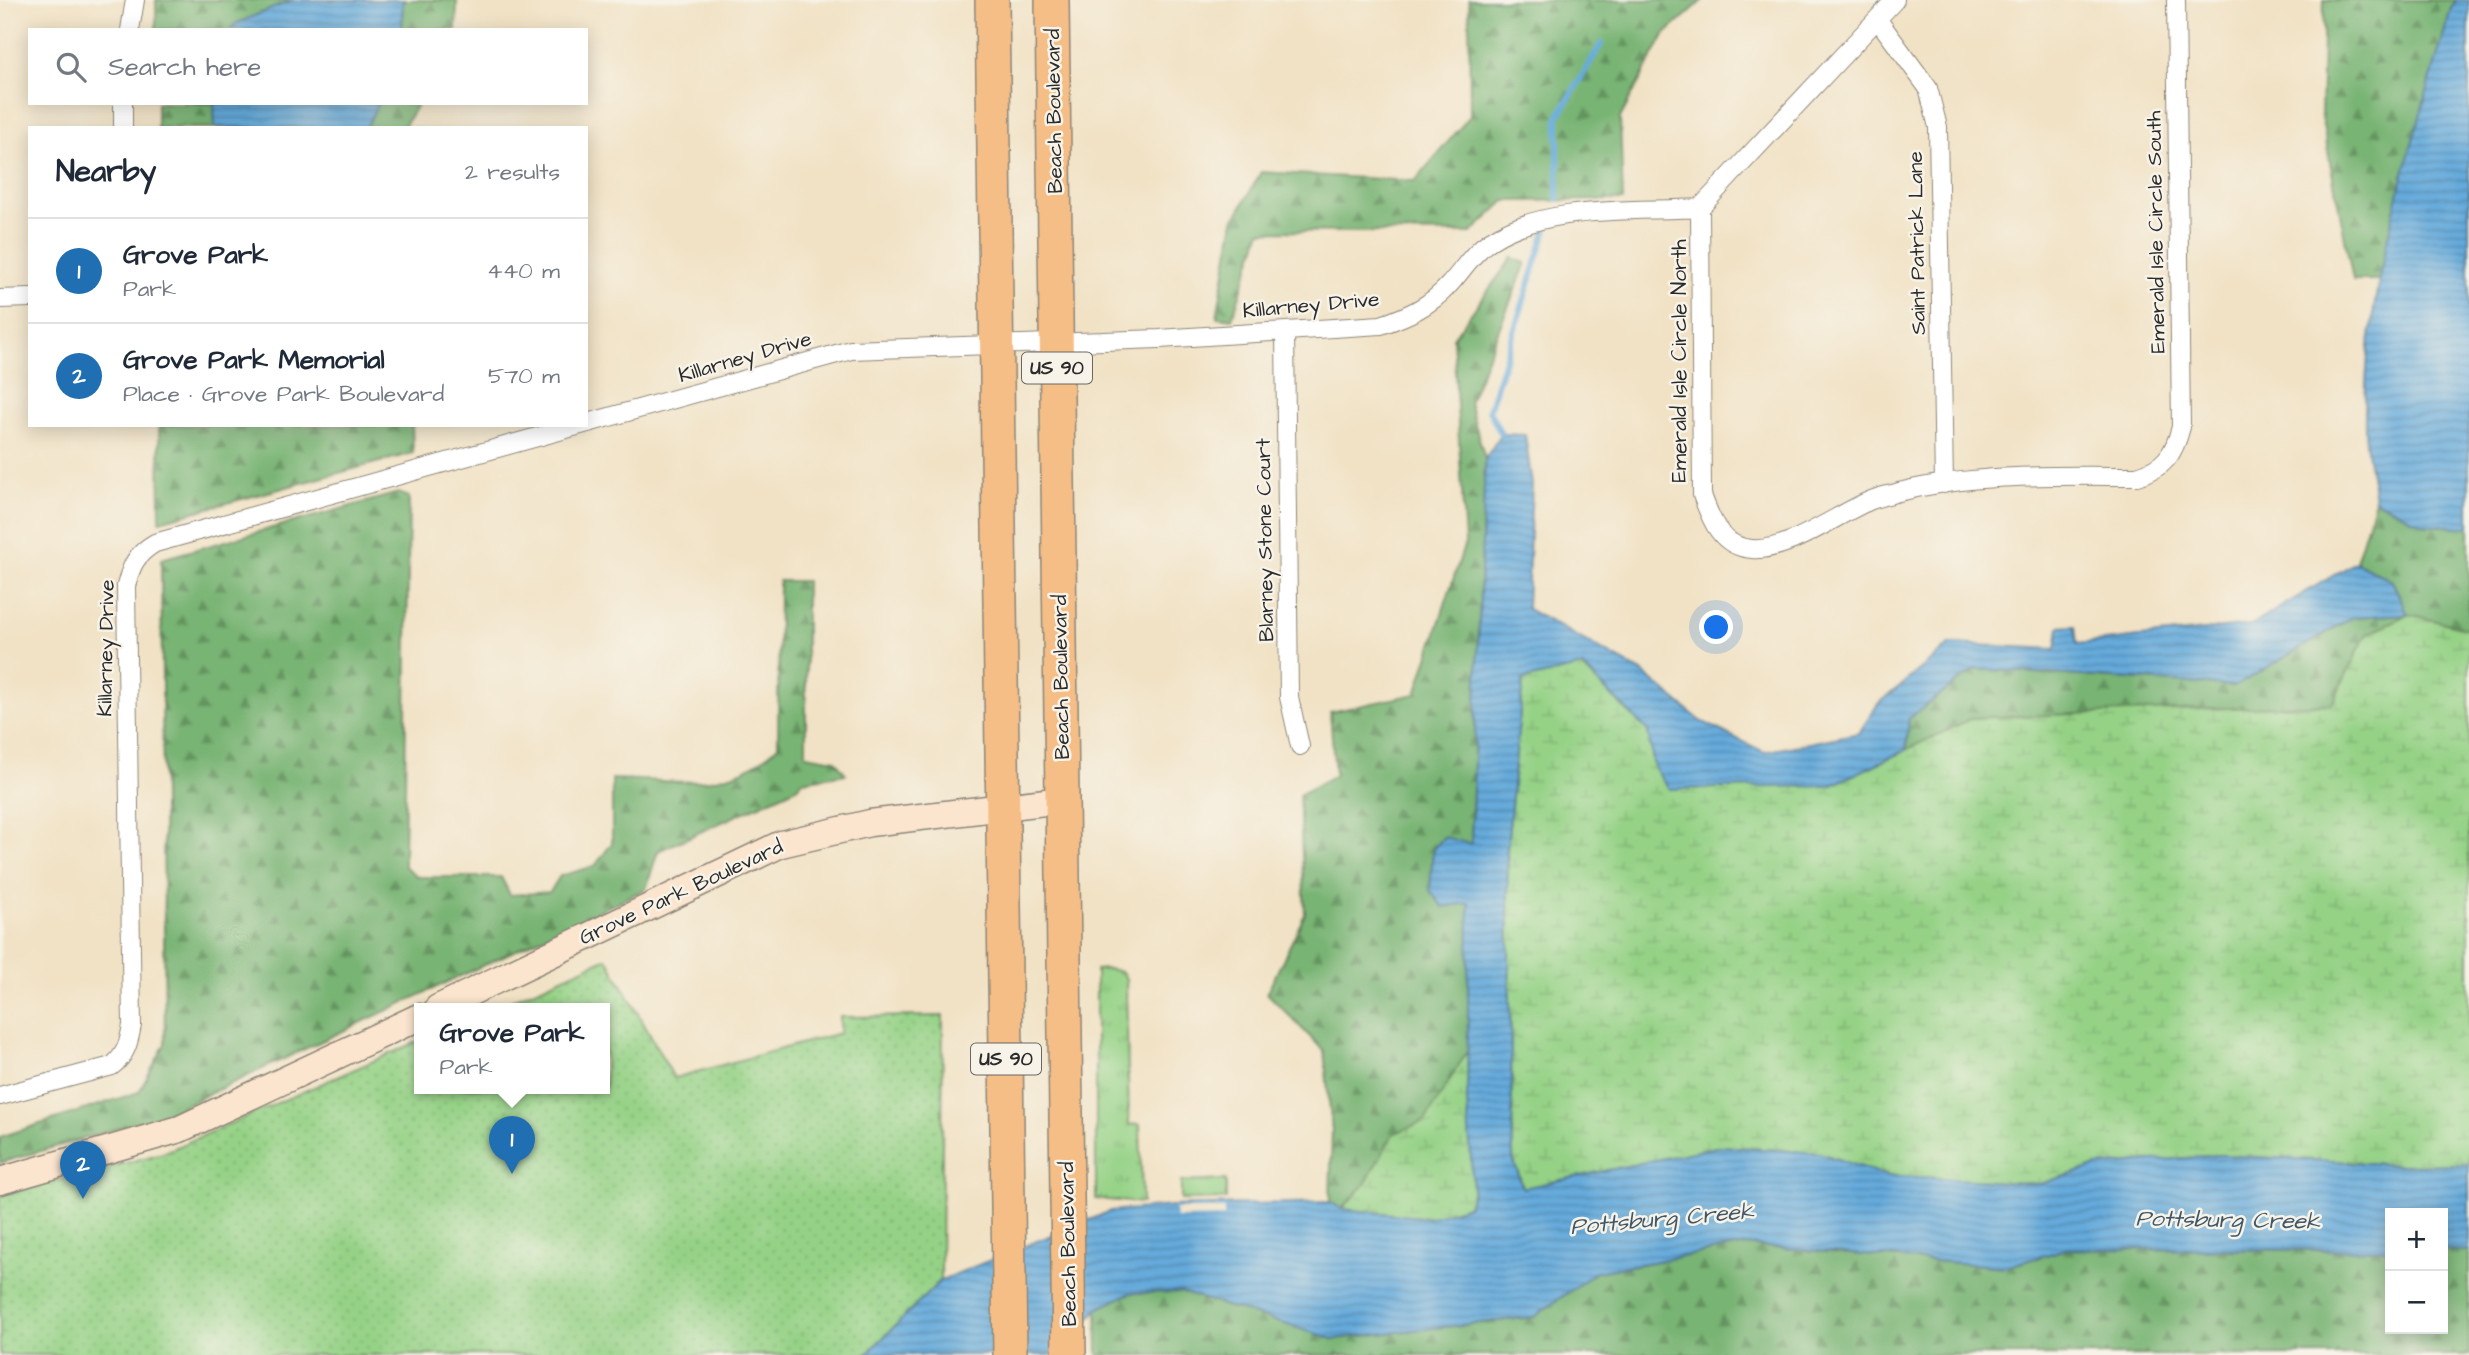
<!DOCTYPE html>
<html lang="en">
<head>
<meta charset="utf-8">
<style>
  body { margin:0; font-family:"Architects Daughter",sans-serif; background:#f6f6f7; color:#1f2937 }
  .controls { position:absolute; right:21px; bottom:21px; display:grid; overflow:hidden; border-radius:0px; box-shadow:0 4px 18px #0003 }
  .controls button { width:63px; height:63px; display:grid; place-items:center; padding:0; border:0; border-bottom:2px solid #e0e1e3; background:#fff; color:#1f2937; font:35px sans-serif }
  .you { position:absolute; left:1717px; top:628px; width:24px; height:24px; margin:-18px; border:5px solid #fff; border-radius:50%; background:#1a73e8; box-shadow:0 0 0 10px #1a73e833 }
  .badge { display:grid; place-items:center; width:46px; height:46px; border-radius:50%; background:#1f6fb2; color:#fff; font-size:23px; font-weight:700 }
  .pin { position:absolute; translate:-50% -58px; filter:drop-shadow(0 2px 4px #0008) }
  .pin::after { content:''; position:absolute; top:37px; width:24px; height:21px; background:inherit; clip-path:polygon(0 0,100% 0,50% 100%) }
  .popup { position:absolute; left:414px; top:1003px; width:196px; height:91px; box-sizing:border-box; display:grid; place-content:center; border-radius:0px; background:#fff; filter:drop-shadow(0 2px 5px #0005); font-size:23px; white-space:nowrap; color:#747a83 }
  .popup b { font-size:26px; color:#1f2937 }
  .popup::after { content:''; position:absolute; left:50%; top:100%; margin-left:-14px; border:14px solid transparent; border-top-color:#fff }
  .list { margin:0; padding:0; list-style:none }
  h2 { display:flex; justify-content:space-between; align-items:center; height:91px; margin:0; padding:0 28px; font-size:30px }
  h2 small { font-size:23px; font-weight:400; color:#747a83 }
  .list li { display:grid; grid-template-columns:46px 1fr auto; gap:21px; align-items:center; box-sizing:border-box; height:105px; padding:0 28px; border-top:2px solid #e0e1e3 }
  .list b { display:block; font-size:26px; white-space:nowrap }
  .list p { margin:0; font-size:23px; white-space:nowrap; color:#747a83 }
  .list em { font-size:23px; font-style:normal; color:#747a83 }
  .icon { flex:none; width:38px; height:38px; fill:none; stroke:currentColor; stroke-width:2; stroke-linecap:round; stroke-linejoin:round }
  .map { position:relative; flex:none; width:2469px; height:1355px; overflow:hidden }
  .search { position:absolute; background:#fff; box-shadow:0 4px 18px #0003; left:28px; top:28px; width:560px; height:77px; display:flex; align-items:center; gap:18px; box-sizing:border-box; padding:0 24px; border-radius:0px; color:#747a83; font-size:26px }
  .panel { position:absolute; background:#fff; box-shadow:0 4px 18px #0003; left:28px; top:126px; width:560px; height:301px; border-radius:0px }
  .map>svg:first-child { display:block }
  .grass { fill:url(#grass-tufts); stroke:#607e58; stroke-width:2 }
  .forest { fill:url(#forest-firs); stroke:#52704f; stroke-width:2 }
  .wetland { fill:url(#wetland-marsh); stroke:#607e58; stroke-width:2 }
  .park { fill:url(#park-dots); stroke:#607e58; stroke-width:2 }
  .water { fill:url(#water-rules); stroke:#486a83; stroke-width:2 }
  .pier { fill:#f1e2c5 }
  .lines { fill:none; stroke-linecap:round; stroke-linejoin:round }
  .stream { stroke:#65aadb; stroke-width:6 }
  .street-casing { stroke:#8e8678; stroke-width:20 }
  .secondary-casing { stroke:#8e8678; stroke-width:29 }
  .highway-casing { stroke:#8e8678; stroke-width:36 }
  .street { stroke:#fff; stroke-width:18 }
  .secondary { stroke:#fbe5cf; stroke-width:26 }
  .highway { stroke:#f6be87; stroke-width:33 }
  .labels { text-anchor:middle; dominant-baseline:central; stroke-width:5; stroke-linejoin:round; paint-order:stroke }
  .shield { fill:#f7f3e8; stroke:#686764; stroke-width:2 }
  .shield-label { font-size:19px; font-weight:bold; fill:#2b2b2b }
  .street-label { font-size:21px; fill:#2b2b2b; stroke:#f7f3e8 }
  .water-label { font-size:23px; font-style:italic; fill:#3f5769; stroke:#f7f3e8 }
</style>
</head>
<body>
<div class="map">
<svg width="2469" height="1355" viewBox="0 0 2469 1355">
  <defs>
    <pattern id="grass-tufts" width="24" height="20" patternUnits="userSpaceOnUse" patternTransform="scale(1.75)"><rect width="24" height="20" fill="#95d286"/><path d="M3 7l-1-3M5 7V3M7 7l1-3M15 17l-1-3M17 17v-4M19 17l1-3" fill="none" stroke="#81b474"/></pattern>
    <pattern id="forest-firs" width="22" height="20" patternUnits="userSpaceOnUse" patternTransform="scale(1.75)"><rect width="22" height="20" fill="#78b473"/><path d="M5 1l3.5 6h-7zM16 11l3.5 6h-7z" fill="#63935f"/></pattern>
    <pattern id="wetland-marsh" width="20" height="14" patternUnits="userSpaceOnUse" patternTransform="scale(1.75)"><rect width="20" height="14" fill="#95d286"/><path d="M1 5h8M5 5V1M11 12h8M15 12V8" fill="none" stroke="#81b474"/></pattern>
    <pattern id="park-dots" width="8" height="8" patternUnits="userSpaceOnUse" patternTransform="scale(1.75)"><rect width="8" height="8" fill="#95d286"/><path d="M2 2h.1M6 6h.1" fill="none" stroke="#81b474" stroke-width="1.8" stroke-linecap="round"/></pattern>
    <pattern id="water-rules" width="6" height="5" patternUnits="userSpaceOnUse" patternTransform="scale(1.75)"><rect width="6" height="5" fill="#65aadb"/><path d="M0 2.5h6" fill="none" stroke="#538bb2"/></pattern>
  </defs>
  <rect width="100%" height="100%" fill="#f7f3e8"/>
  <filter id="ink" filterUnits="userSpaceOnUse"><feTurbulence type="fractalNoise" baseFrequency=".0143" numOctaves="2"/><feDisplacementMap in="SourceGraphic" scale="14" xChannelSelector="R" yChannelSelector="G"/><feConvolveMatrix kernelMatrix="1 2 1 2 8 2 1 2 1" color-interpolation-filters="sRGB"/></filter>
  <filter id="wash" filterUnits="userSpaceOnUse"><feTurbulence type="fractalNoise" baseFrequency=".00686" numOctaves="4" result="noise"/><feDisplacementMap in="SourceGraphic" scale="28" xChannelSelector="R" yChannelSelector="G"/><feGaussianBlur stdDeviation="1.57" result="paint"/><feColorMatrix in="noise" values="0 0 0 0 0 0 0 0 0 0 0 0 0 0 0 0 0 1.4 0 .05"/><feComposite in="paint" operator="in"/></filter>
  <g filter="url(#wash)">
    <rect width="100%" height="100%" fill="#f1e2c5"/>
    <path class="grass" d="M1108 969 1122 972 1126 979 1129 1125 1140 1124 1142 1203 1096 1199V970Z
      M1226 1180V1199L1181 1200V1182Z"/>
    <path class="forest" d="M156 0H293L237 23 229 30H156Z
      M403 0H457L456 30H402Z
      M1469 0H1703L1664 35 1620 118 1623 200 1505 201 1471 233 1261 231 1232 319 1217 317 1234 220 1261 172 1415 181 1470 116Z
      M2324 0H2456L2451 9 2395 209 2379 280H2353L2321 116Z
      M157 103H214L215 128H157Z
      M378 103H418L403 128H366Z
      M1512 258 1526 263 1469 402 1485 459 1471 845 1444 837 1433 850 1430 890 1443 907 1469 902 1468 1050 1425 1121 1393 1134 1365 1184 1342 1209 1330 1202 1332 1131 1324 1051 1267 993 1305 914 1299 795 1335 775 1330 712 1416 694 1465 543 1453 338Z
      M159 425H412L413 453 160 521Z
      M398 493 409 497 404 866 418 877H501L510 895 550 892 560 876 595 866 612 843V779C676 780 729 794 778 746L779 581H806V755L835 760 846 774 802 781 797 788 658 851 646 889 164 1115 0 1163V1137L139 1092 165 1044 161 559Z
      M2375 500 2422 524 2469 528V629L2408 614 2366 635 2332 704 1973 718 1906 750 1909 718 1975 669 2236 686 2353 617 2408 614 2392 581 2356 562Z
      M1746 1245 2005 1267 2066 1249 2390 1250V1329H2443V1250L2469 1251V1355H1098L1097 1309 1130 1293 1181 1292 1333 1339 1534 1317 1596 1272Z"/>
    <path class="wetland" d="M2408 614 2469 629V1164L2402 1165 2220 1155 2098 1166 2040 1184 1885 1175 1819 1153 1721 1146 1524 1189 1513 1158 1507 849 1523 680 1581 666 1648 731 1654 767 1830 786 1973 718 2332 704 2366 635Z
      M1468 1050 1473 1190 1468 1206 1430 1218 1342 1209 1365 1184 1393 1134 1425 1121Z"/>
    <path class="park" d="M607 958 674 1078 840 1033V1017L943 1016 941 1280 866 1355H0V1196L163 1153 419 1041V1088H605V1008H494Z"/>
    <path class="water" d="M293 0H403L402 30H229L237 23Z
      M2456 0H2469V528L2422 524 2375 500C2372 476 2365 451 2365 426 2363 284 2413 145 2451 9Z
      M214 103H378L366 128H215Z
      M1501 434 1525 435 1532 484 1527 609 1642 672 1701 721 1764 752 1859 733 1878 704 1951 644 2056 649 2059 627 2075 626 2077 644 2251 625 2356 562 2392 581 2408 614 2353 617 2236 686 1975 669 1909 718 1906 750 1830 786 1669 789 1654 767 1648 731 1582 666 1523 680 1507 849 1513 1158 1523 1188 1721 1146 1819 1153 1885 1175 2040 1184 2098 1166 2220 1155 2402 1165 2469 1164V1251L2443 1250V1213H2390V1250L2066 1249 2005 1267 1746 1245 1596 1272 1534 1317 1333 1339 1181 1292 1130 1293 1097 1309 1058 1355H866L941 1280 1111 1211 1173 1206 1330 1202 1342 1209 1430 1218 1468 1206 1473 1190 1467 1101 1469 903 1443 907 1430 890 1433 849 1444 837 1471 844 1485 459Z"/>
    <path class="pier" d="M1175 1209H1224V1217L1176 1218Z"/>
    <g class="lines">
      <path class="stream" d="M1558 199V117L1601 44
        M1501 434 1489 410 1546 231"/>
    </g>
  </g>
  <g filter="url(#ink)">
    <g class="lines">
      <g class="street-casing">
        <path id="street" d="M1878 20 1928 88 1938 127 1944 484
          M130 30 135 0
          M123 128V103
          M1700 208 1702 495C1711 520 1721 547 1752 549 1787 552 1836 515 1869 501 1878 497 1889 495 1899 492 1977 473 2057 476 2137 476 2165 468 2174 454 2181 427L2176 0
          M0 299 30 298
          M1285 332 1289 697 1300 746
          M0 1096 112 1066C126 1055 129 1042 132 1025L126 586C131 566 136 554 155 543L851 350 1159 339 1381 325C1408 316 1430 306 1449 285 1463 270 1473 252 1490 241 1546 204 1635 212 1700 208L1895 0"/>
      </g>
      <g class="secondary-casing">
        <path id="secondary" d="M438 1008 781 844 870 823 1062 800
          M0 1181 180 1129 419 1017"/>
      </g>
      <g class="highway-casing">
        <path id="highway" d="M992 0 1010 1355
          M1052 0 1069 1355"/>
      </g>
      <use href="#street" class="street"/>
      <use href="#secondary" class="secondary"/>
      <use href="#highway" class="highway"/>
    </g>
  </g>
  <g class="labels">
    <g class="shield">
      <rect x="1022" y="352.5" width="70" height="31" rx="5"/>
      <rect x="971" y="1043.5" width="70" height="31" rx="5"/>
    </g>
    <g class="shield-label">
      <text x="1057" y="368">US 90</text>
      <text x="1006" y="1059">US 90</text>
    </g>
    <g class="street-label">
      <text transform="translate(1054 111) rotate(-91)">Beach Boulevard</text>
      <text transform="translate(2156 232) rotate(-91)">Emerald Isle Circle South</text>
      <text transform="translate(1917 243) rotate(-91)">Saint Patrick Lane</text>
      <text transform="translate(1311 305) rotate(-5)">Killarney Drive</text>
      <text transform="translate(745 357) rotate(-16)">Killarney Drive</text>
      <text transform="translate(1679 361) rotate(-90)">Emerald Isle Circle North</text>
      <text transform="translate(1265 540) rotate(-91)">Blarney Stone Court</text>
      <text transform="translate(106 648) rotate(-89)">Killarney Drive</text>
      <text transform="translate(1061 677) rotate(-91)">Beach Boulevard</text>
      <text transform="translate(681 892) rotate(-25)">Grove Park Boulevard</text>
      <text transform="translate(1068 1244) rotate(-91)">Beach Boulevard</text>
    </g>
    <g class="water-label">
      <text transform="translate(1662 1219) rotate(-5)">Pottsburg Creek</text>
      <text transform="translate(2228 1220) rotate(1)">Pottsburg Creek</text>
    </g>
  </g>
</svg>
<div class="controls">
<button>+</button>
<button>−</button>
</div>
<div class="you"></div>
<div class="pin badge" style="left:512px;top:1174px">1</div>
<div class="popup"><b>Grove Park</b>Park</div>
<div class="pin badge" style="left:83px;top:1199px">2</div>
<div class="search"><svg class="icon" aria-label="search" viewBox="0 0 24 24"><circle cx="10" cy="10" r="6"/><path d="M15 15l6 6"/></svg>Search here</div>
<section class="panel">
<h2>Nearby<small>2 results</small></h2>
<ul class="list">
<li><span class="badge">1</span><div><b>Grove Park</b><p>Park</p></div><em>440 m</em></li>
<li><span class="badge">2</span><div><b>Grove Park Memorial</b><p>Place · Grove Park Boulevard</p></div><em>570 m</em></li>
</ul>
</section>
</div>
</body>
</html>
